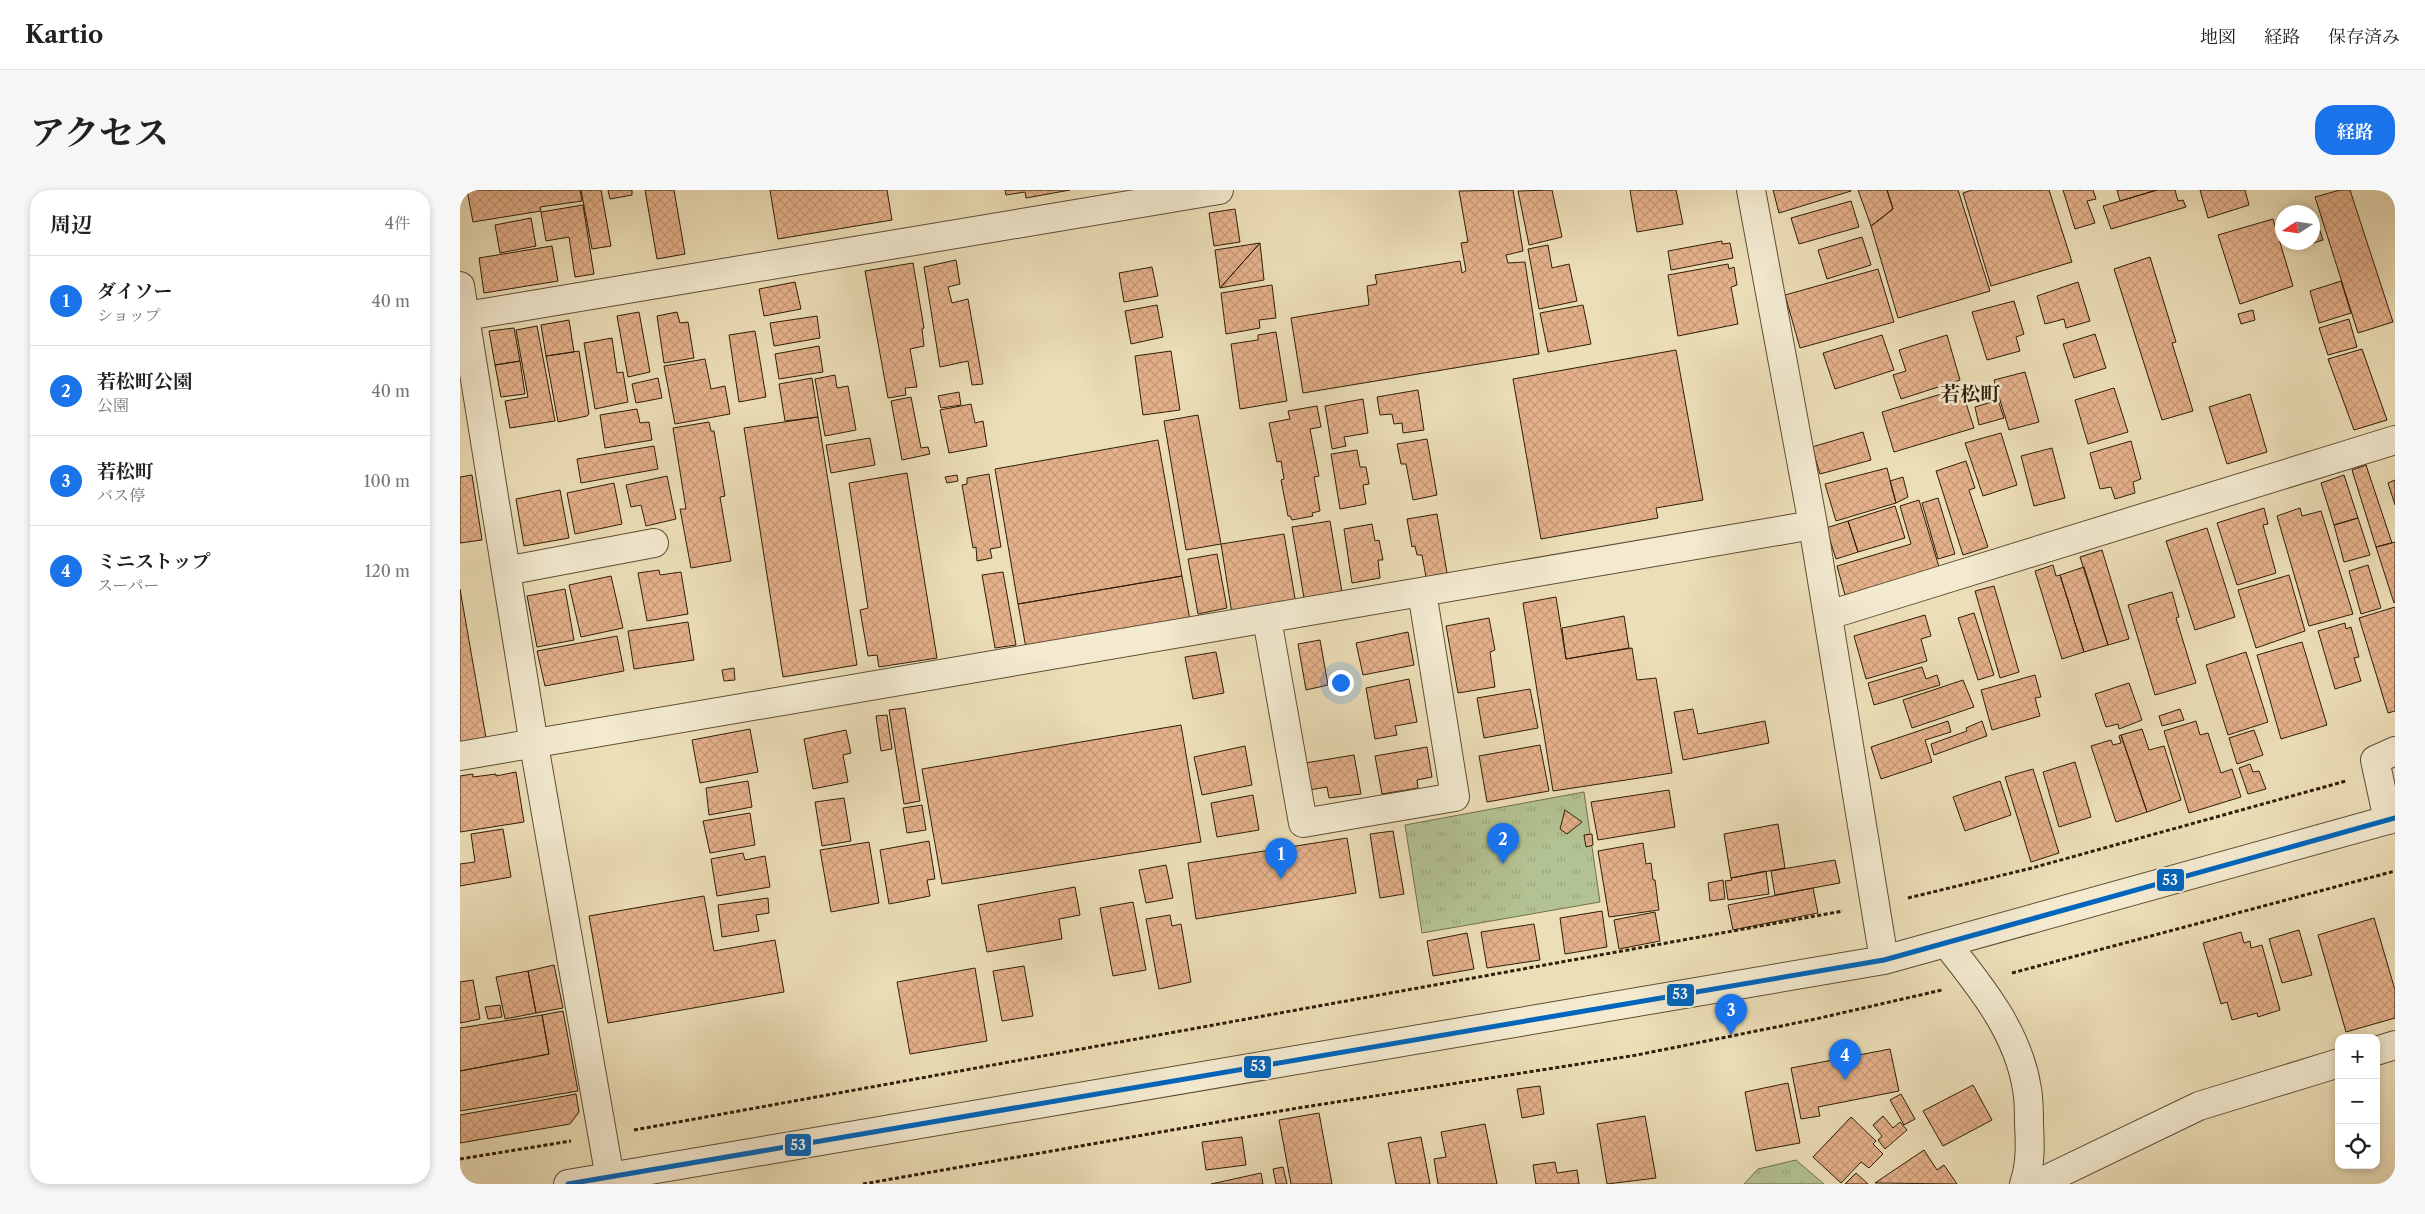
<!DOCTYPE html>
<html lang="ja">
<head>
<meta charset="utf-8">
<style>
  body { margin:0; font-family:"Libre Caslon Text","Noto Serif JP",serif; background:#f6f6f6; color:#202124 }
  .controls { position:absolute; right:15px; bottom:15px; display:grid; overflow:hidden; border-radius:10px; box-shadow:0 2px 8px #0003 }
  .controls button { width:45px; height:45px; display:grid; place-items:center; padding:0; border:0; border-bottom:1px solid #e0e0e0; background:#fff; color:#202124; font:25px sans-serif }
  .compass { position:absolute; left:1815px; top:15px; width:45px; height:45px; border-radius:50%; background:#fff; box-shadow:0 2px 8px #0003; rotate:258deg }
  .you { position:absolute; left:880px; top:492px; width:18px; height:18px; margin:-12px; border:4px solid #fff; border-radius:50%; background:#1a73e8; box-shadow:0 0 0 8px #1a73e833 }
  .badge { display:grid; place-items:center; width:32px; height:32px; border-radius:50%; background:#1a73e8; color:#fff; font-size:16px; font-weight:700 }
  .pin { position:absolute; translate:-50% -41px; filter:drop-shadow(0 1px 2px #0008) }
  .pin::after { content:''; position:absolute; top:26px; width:18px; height:15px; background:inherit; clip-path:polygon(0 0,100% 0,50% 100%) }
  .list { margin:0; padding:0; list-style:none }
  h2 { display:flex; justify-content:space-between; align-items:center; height:65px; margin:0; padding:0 20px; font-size:21px }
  h2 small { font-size:16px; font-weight:400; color:#757577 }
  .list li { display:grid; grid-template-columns:32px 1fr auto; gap:15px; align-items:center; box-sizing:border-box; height:90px; padding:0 20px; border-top:1px solid #e0e0e0 }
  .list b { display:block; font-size:19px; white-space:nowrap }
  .list p { margin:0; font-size:16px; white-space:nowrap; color:#757577 }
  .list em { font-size:16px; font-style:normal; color:#757577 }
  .icon { flex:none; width:28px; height:28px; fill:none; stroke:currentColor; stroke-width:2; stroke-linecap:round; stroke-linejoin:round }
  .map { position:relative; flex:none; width:1935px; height:994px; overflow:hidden; border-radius:20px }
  header { display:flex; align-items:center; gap:30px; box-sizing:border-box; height:70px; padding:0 25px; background:#fff; border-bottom:1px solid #e0e0e0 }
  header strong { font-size:24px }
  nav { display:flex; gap:28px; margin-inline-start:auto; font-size:18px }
  .intro { display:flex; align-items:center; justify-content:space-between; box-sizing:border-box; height:120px; padding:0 30px }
  h1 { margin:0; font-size:35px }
  .button { padding:12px 22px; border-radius:20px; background:#1a73e8; color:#fff; font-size:18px; font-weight:700 }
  main { display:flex; gap:30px; padding:0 30px }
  aside { flex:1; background:#fff; border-radius:20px; box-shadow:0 2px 8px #0003 }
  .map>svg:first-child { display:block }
  .park { fill:url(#park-tufts); stroke:#72704d }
  .building { fill:url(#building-cross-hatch); stroke:#301e08 }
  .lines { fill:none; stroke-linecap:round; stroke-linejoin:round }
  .minor-casing { stroke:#5f4e34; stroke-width:30 }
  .path { stroke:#301e08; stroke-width:3; stroke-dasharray:4 2.5; stroke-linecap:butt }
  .minor { stroke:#f3ead0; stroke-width:28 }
  .bus-1-casing { stroke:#f3ead0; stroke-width:9 }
  .bus-1 { stroke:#0065bd; stroke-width:5 }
  .labels { text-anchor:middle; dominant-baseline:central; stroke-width:5; stroke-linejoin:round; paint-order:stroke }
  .quarter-label { font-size:20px; font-weight:bold; fill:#301e08; stroke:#f3ead0 }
  .line-badge { stroke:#f3ead0; stroke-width:2 }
  .badge-label { font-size:14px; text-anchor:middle; font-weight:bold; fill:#fff }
</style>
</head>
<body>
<header>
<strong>Kartio</strong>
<nav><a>地図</a><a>経路</a><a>保存済み</a></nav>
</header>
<div class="intro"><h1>アクセス</h1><a class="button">経路</a></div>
<main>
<aside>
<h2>周辺<small>4件</small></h2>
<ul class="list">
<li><span class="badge">1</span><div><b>ダイソー</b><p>ショップ</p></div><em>40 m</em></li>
<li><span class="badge">2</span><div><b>若松町公園</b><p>公園</p></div><em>40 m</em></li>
<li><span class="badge">3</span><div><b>若松町</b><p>バス停</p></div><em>100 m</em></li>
<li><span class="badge">4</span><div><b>ミニストップ</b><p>スーパー</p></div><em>120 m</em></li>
</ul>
</aside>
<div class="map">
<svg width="1935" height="994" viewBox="0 0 1935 994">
  <defs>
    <pattern id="park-tufts" width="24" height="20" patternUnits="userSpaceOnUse" patternTransform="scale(1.25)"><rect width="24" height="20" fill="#b3c292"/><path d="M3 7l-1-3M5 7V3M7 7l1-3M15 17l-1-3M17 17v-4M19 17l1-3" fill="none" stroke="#9aa67c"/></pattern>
    <pattern id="building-cross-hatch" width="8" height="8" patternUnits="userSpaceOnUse" patternTransform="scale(1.25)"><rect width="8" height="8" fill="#e5b18b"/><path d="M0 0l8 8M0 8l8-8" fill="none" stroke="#c59876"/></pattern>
  </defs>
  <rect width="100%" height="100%" fill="#ecdeb7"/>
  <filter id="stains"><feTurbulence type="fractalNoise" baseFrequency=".004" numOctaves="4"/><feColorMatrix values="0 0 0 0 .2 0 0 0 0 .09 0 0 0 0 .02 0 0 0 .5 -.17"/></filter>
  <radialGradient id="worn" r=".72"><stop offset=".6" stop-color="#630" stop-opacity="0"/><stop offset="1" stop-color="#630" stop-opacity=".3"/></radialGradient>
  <path class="park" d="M1124 602 1140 712 962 743 945 635Z
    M1336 970 1364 994H1284L1298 979Z"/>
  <path class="building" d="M7 0H120L122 11 80 17 81 21 13 32Z
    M121 0H141L151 56 132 59Z
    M148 0H172V5L150 9Z
    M185 0H214L225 64 197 69Z
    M310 0H427L432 30 318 49Z
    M545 0H610L566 8 565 2 546 5Z
    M1053 0 1063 61 1046 65 1048 73 1065 72 1079 164 843 203 831 128 909 115 907 96 917 94 915 85 1000 71 1002 83 1006 81 1001 53 1008 52 999 1Z
    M1092 0 1102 47 1069 55 1058 1Z
    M1170 0H1216L1223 34 1177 42Z
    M1313 0H1391V1L1319 23Z
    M1398 0H1427L1433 19 1411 36Z
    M1427 0H1498L1530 101 1438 128 1411 36 1433 19Z
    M1512 0H1589L1612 72 1531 96 1503 3Z
    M1603 0H1633L1636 9 1627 11 1635 33 1615 39Z
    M1657 0H1697L1660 11Z
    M1697 0H1715L1718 11 1723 10 1726 17 1651 39 1643 16Z
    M1740 0H1785L1789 15 1748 28Z
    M1880 0H1890L1933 132 1898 143 1855 7Z
    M1391 11 1399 37 1339 54 1331 28Z
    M123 15 134 84 115 87 109 47 86 51 81 22Z
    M775 19 780 52 754 56 749 23Z
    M71 28 76 56 40 63 35 35Z
    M1813 29 1833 96 1780 114 1758 45Z
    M1858 35 1863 50 1850 54 1852 52V37Z
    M1402 47 1411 75 1367 89 1358 60Z
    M1262 51V54L1270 53 1273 68 1211 80 1208 61Z
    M800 53 804 90 760 98Z
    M800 53 760 98 755 60Z
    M1088 55 1092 78 1109 74 1117 111 1079 119 1068 59Z
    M92 56 98 91 24 103 19 68Z
    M1690 67 1716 152 1712 153 1733 221 1702 230 1654 79Z
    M496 70 500 94 488 97 492 113 508 109 523 194 512 195 508 171 480 177 464 77Z
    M453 73 464 138 462 139 464 156 450 159 457 197 445 198 446 205 428 208 405 81Z
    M1268 74 1269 79 1274 77 1277 95 1271 97 1278 134 1218 146 1208 85Z
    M692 77 698 106 664 112 659 83Z
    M1418 79 1434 132 1340 158 1325 105Z
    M1881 91 1891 123 1859 133 1850 101Z
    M335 92 341 119 304 126 299 99Z
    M1618 92 1630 131 1606 138 1604 129 1585 134 1577 106Z
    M812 95 816 128 799 130 800 138 766 144 761 103Z
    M1554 111 1564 144 1556 147 1560 161 1527 170 1512 122Z
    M697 115 703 147 671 154 665 121Z
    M1123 115 1131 154 1088 162 1080 123Z
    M1793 120 1795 130 1781 134 1778 124Z
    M179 122 190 182 168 187 157 126Z
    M217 122 220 133 228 132 234 168 204 173 197 126Z
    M357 126 360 148 314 156 310 133Z
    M1889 129 1897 157 1868 165 1859 138Z
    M109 130 114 162 86 166 81 135Z
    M77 136 95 231 50 238 45 211 68 207 56 140Z
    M54 138 60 171 35 175 29 141Z
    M295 141 306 207 279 212 269 145Z
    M816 142 827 211 780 219 771 154 798 150V145Z
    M1635 144 1646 178 1614 188 1603 154Z
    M1422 145 1434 180 1375 199 1363 163Z
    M1487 145 1500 190 1441 209 1433 185 1446 181 1439 160Z
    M152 148 157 183 163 182 168 212 135 219 124 153Z
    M359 156 363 182 319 189 315 164Z
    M1902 159 1927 230 1894 240 1868 169Z
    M1216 160 1243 310 1196 318 1198 328 1081 349 1053 189Z
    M119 161 129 224 127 226 98 232 86 166Z
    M711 161 720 220 683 225 675 166Z
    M245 169 251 199 265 196 270 224 215 234 204 176Z
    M60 171 65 204 41 207 35 175Z
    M1565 182 1579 232 1549 240 1534 190Z
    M375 185 377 198 388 196 396 240 365 246 355 189Z
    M198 188 202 208 176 213 172 194Z
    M352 188 358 227 325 231 319 194Z
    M1501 198 1514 238 1434 262 1422 222Z
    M1654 198 1668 242 1628 254 1615 210Z
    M958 200 964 240 943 243 942 233 934 234 932 224 920 225 917 207Z
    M499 202 501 215 481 218 478 206Z
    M1790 204 1807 262 1767 274 1749 217Z
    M451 207 461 258 468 257 470 264 442 270 431 211Z
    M903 209 908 243 884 247 886 256 872 259 865 216Z
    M1538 210 1544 228 1519 235 1515 217Z
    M511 214 515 233 523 231 527 256 489 263 480 220Z
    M857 216 861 237 850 239 859 286 854 287 860 321 852 323 853 326 832 330 830 326H828L821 290 824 289 821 271 817 272 809 233 830 229 828 221Z
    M177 219 180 233 189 232 192 250 145 258 140 225Z
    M738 225 761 354 726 360 704 231Z
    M358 227 397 475 323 487 284 238Z
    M249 232 251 241H254L265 306 260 307 271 371 231 378 220 319H226L213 238Z
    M1403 242 1411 270 1360 284 1352 257Z
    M1541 243 1557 295 1523 306 1505 253Z
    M410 248 415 275 371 283 366 255Z
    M967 249 977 305 953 310 946 274H941L937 254Z
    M698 250 722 386 558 414 535 279Z
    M1671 251 1681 289 1673 292 1675 303 1655 309 1651 297 1640 299 1630 263Z
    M194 256 198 279 121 293 117 269Z
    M1592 258 1605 308 1574 316 1561 266Z
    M897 260 900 277H906L909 294 903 295 906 314 880 319 871 264Z
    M1506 271 1515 298 1509 300 1528 357 1503 365 1476 281Z
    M1906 275 1932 353 1916 357 1892 280Z
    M1427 278 1436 313 1376 331 1365 294Z
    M447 283 477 468 419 477 417 465 408 466 400 420 408 418 389 293Z
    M529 284 541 357 530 359 532 368 517 371 516 357 513 358 502 295 507 294V288Z
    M12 285 22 350 0 353V287Z
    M497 285 498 291 487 293 485 287Z
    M1884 285 1898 328 1874 335 1861 293Z
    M207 286 216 329 186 336 181 315 171 317 166 295Z
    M1443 287 1448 307 1436 313 1430 291Z
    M1935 290V315L1928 293Z
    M154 293 162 334 115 344 107 303Z
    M100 300 109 348 64 356 56 309Z
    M1478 308 1495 364 1478 369 1462 313Z
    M1459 310 1479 377 1385 405 1377 376 1451 354 1440 316Z
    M1435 316 1445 348 1398 362 1388 331Z
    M1804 318 1808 334 1803 335 1816 383 1777 395 1757 333Z
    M1840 318 1842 326 1861 321 1893 424 1849 436 1817 326Z
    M977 324 987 383 966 387 962 365H957L955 356 952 357 947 329Z
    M1898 328 1910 365 1884 372 1874 335Z
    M870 331 883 408 845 414 832 337Z
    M1388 331 1398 362 1376 369 1366 338Z
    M912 334 915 351 919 350 923 370H918L920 388 892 393 884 339Z
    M1747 338 1775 427 1735 440 1706 351Z
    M824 344 836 414 772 424 761 354Z
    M1935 352V412L1934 413 1916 357Z
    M1642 360 1669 449 1648 455 1620 367Z
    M757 364 767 418 738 424 728 369Z
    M1593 375 1596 386 1600 385 1624 462 1602 469 1575 381Z
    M1908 375 1921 418 1901 424 1889 381Z
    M1624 377 1648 455 1624 462 1600 385Z
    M199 380 200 385 221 382 228 424 187 431 178 383Z
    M543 382 556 455 535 458 522 385Z
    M1829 385 1845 441 1796 458 1778 400Z
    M151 386 163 438 121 447 109 395Z
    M722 386 730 430 566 458 558 414Z
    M1534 396 1559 482 1540 488 1515 401Z
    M0 399 26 548 0 552Z
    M105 399 114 450 77 457 67 406Z
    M1712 402 1719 427 1716 428 1736 493 1695 505 1668 415Z
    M1096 407 1106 469 1172 458 1177 490 1196 488 1212 583 1093 601 1063 413Z
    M1935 417V521L1928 523 1899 428Z
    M1514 423 1534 485 1518 490 1498 428Z
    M1465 425 1471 446 1461 449 1467 471 1406 489 1394 446Z
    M1164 426 1169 458 1106 469 1102 438Z
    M1029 428 1035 460 1030 462 1035 497 998 503 986 436Z
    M228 432 234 470 174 479 168 441Z
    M1885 433 1886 439 1891 437 1899 467 1894 468 1901 491 1875 499 1858 441Z
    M948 442 954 475 903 485 896 453Z
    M157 446 164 481 85 496 77 461Z
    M860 450 868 495 846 500 838 454Z
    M1842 452 1867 535 1821 549 1797 465Z
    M756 462 764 503 733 509 725 467Z
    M1786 462 1808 532 1768 545 1746 475Z
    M1462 477 1466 489 1477 485 1480 495 1414 515 1408 493Z
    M274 478 275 490 264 491 262 480Z
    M1575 485 1581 507 1575 508 1580 526 1532 540 1521 500Z
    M949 489 957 532 935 536 937 545 915 549 906 498Z
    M1503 490 1514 517 1452 538 1443 510Z
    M1669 493 1682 530 1659 539 1658 534 1646 537 1635 504Z
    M1070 499 1078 538 1024 548 1017 508Z
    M445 518 460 611 444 614 429 520Z
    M1233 519 1238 544 1305 531 1309 553 1223 570 1214 522Z
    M1720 519 1724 530 1702 536 1699 526Z
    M427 525 432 559 421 561 416 526Z
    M1488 531 1491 542 1465 550 1472 572 1421 589 1411 557Z
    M1522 531 1527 546 1474 565 1471 554 1507 541 1506 538Z
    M1736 531 1740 545 1748 543 1761 583 1772 579 1781 607 1729 623 1704 541Z
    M721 535 741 652 482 694 462 579Z
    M290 539 298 582 240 593 232 550Z
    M1682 539 1689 560 1704 556 1721 610 1687 622 1661 545Z
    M386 540 391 563 383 565 388 592 353 599 344 549Z
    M1794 540 1803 565 1777 574 1769 548Z
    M1661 545 1687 622 1656 632 1631 556 1651 550 1653 555 1661 553 1659 546Z
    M1080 555 1089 601 1027 612 1019 566Z
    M785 556 792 595 742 605 734 567Z
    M967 557 972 587 957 590 958 598 922 604 915 566Z
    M894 565 901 604 869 608 867 597 849 600 845 573Z
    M1615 572 1631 627 1599 637 1583 582Z
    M1790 574 1793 582 1799 581 1806 599 1788 604 1779 578Z
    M1573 579 1599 663 1571 672 1545 587Z
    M56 582 64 632 0 642V586L13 584V587L36 584V586Z
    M288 591 292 617 249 625 246 598Z
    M1540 591 1551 625 1505 641 1493 607Z
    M1209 600 1215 637 1138 650 1131 612Z
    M793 605 799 640 757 647 751 613Z
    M384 608 391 651 362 656 355 612Z
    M462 615 466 640 447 643 443 618Z
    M1105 620 1122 632 1107 644 1100 639Z
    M290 623 295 655 250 663 243 631Z
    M1318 634 1325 678 1271 688 1264 644Z
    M43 639 51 687 0 696V674L15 672 11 644Z
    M933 641 944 704 920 708 910 644Z
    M1132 644 1133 655 1126 657 1124 645Z
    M887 648 896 703 736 729 728 673Z
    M469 651 475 689 467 690 470 706 429 714 420 660Z
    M409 652 419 713 371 722 360 660Z
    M1183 653 1186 674 1191 673 1193 690H1195L1199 720 1149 727 1138 661Z
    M283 663 285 670 305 666 310 697 257 706 251 669Z
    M1375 670 1380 693 1315 705 1311 681Z
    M706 675 713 708 686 713 679 680Z
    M1306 681 1309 704 1268 710 1265 691 1272 690 1271 688Z
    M1263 690 1265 709 1250 711 1248 693Z
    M615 697 620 725 599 729 602 749 527 762 518 715Z
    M1353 698 1358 723 1273 740 1268 715Z
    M244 706 254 761 315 750 324 802 148 833 129 726Z
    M308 708 309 723 296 725 299 741 262 747 258 715Z
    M673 712 686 780 653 786 640 718Z
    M1142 721 1147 757 1105 764 1100 728Z
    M1195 722 1200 751 1159 759 1154 730Z
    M710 725 712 736 721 734 731 792 699 799 686 729Z
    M1914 728 1935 800V828L1886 842 1858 745Z
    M1074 734 1080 770 1027 778 1021 742Z
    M1839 740 1852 785 1822 793 1809 749Z
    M1781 742 1784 753 1790 751 1791 758 1802 755 1820 820 1798 827 1797 823 1772 830 1767 812 1761 814 1743 753Z
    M1007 743 1014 779 973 786 967 751Z
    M94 775 103 818 76 823 68 781Z
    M564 776 573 826 542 831 533 781Z
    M515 778 527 851 450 864 437 792Z
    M68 781 76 823 45 829 36 787Z
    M13 790 20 829 0 833V792Z
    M40 815 42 827 28 829 25 817Z
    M103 821 118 901 0 921V881L89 864 82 825Z
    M82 825 89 864 0 881V838Z
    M1430 859 1439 901 1358 917 1360 926 1341 929 1331 878Z
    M1328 893 1340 953 1296 961 1285 902Z
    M1513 895 1532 930 1483 956 1463 921Z
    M1080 896 1084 924 1062 928 1057 899Z
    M116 904 119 922 110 934 0 953V925Z
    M1441 904 1455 929 1444 935 1430 910Z
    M859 923 872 994H831L819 930Z
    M1185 926 1196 988 1147 994 1137 934Z
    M1423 926 1433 938 1440 932 1447 940 1425 959 1418 950 1422 946 1413 935Z
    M1391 927 1416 951 1413 954 1423 964 1409 978 1401 972 1381 993 1353 967Z
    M1025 934 1037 994H978L974 969 986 967 981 942Z
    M782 947 786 975 746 980 742 952Z
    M961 947 970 994H936L928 953Z
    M1464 960 1477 980 1484 975 1497 994 1415 993Z
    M1095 972 1097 983 1117 980 1119 994H1076L1073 975Z
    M823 977 827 994H816L813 979Z
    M801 983 803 994H751Z
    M1396 983 1408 994H1385Z"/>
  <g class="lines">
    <g class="minor-casing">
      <path id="minor" d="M1291 0 1353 335 1424 770
        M0 96 74 555 151 994
        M0 127 759 0
        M46 381 194 353
        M1369 425 1935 250
        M807 429 843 633 995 607 962 402
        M0 566 1353 335
        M1928 630 1915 570 1935 561
        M1486 753C1521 797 1558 842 1567 899 1569 910 1569 922 1569 933 1570 954 1571 974 1564 994
        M1916 861 1935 855
        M108 994 1424 770 1935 628
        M1577 994 1739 916 1879 873"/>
    </g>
    <path class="path" d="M1448 708 1572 678 1886 591
      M1552 783 1935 681
      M174 940 1383 721
      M0 969 111 951
      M403 994 838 918 1177 865 1351 830 1482 800"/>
    <use href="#minor" class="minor"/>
    <g class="bus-1-casing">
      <path id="bus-1" d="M108 994 1424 770 1935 628"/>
    </g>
    <use href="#bus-1" class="bus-1"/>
  </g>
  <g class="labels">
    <g class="quarter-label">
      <text x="1510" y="204">若松町</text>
    </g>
  </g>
  <g class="line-badge">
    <rect x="1696" y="678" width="29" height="24" rx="5" fill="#0065bd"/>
    <rect x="1206" y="793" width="29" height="24" rx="5" fill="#0065bd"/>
    <rect x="783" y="865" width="29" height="24" rx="5" fill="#0065bd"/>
    <rect x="324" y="943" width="28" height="24" rx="5" fill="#0065bd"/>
  </g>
  <g class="badge-label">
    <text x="1710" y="695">53</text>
    <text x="1220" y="809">53</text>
    <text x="798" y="881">53</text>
    <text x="338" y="960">53</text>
  </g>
  <rect width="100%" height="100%" filter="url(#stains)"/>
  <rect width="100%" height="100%" fill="url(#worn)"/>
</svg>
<div class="controls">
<button>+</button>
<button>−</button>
<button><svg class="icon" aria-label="locate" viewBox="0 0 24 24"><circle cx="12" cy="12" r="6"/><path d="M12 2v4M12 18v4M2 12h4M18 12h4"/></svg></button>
</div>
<svg class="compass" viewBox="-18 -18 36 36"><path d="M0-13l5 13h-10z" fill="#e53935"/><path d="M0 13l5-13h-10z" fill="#757577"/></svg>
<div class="you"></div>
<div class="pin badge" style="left:821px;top:689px">1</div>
<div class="pin badge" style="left:1043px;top:674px">2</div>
<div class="pin badge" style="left:1271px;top:845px">3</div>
<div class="pin badge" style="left:1385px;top:890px">4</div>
</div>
</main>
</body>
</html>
